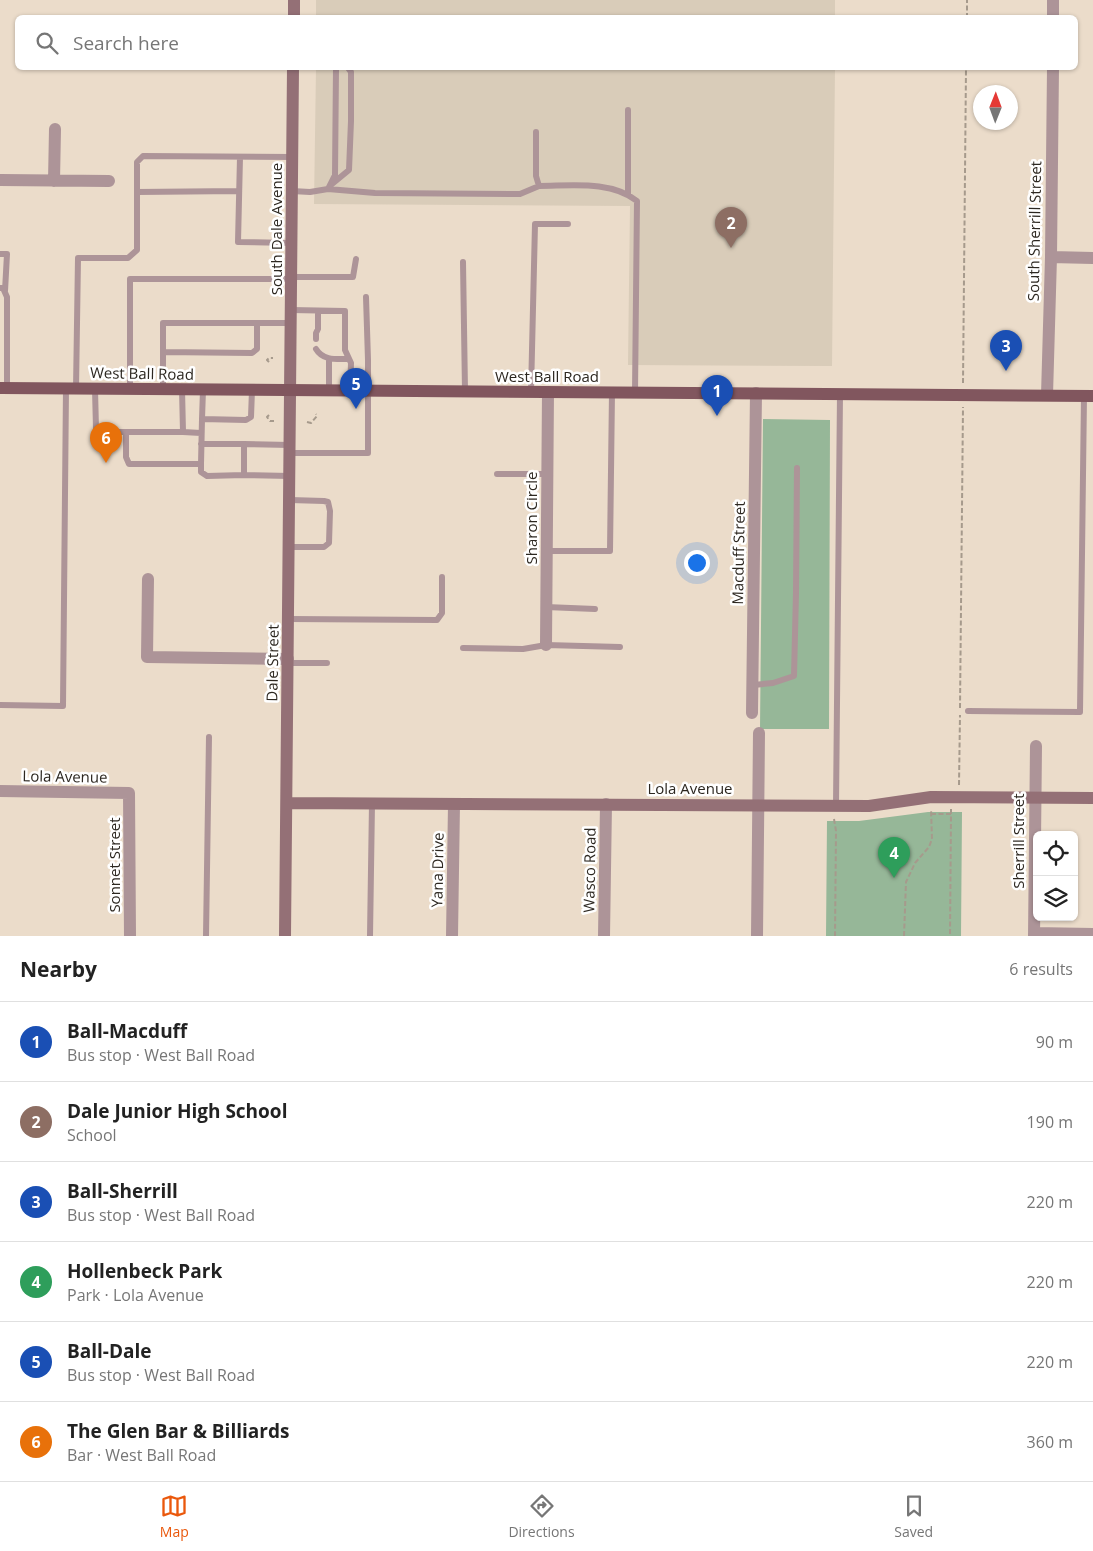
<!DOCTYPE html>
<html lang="en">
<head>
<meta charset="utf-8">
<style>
  body { margin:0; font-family:"Open Sans",sans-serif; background:#f2f2f2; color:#222 }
  .controls { position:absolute; right:15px; bottom:15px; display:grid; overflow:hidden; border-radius:8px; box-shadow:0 1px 4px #0004 }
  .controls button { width:45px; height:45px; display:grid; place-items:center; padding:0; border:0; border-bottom:1px solid #e0e0e0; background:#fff; color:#222; font:25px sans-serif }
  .compass { position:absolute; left:973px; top:85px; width:45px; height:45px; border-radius:50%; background:#fff; box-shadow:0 1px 4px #0004; rotate:1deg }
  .you { position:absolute; left:696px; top:562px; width:18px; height:18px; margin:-12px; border:4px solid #fff; border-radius:50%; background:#1a73e8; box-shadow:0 0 0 8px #1a73e833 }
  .badge { display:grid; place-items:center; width:32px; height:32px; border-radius:50%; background:#ea580c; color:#fff; font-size:16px; font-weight:700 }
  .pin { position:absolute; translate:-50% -41px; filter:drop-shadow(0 1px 2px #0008) }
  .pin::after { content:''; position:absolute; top:26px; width:18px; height:15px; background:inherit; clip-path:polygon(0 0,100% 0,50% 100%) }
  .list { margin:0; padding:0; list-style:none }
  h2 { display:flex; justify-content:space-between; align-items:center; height:65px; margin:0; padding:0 20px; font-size:21px }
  h2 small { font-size:16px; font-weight:400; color:#767676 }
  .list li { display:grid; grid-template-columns:32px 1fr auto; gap:15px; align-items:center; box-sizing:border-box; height:80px; padding:0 20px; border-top:1px solid #e0e0e0 }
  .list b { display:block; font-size:19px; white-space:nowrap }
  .list p { margin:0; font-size:16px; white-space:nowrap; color:#767676 }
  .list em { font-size:16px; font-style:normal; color:#767676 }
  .icon { flex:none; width:28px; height:28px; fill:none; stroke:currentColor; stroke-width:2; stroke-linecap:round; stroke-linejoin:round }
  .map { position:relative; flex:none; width:1093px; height:936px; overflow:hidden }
  .search { position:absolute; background:#fff; box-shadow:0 1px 4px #0004; left:15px; right:15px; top:15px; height:55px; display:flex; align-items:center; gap:12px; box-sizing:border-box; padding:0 18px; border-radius:8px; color:#767676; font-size:19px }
  .sheet { height:545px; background:#fff }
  nav { display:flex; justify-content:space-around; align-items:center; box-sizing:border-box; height:70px; border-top:1px solid #e0e0e0; background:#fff; font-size:14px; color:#767676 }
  nav a { display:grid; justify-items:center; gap:2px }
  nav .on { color:#ea580c }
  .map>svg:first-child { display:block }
  .education { fill:#d9ccb9 }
  .green { fill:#96b798 }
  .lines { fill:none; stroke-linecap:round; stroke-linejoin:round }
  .path { stroke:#a69a8c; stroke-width:2; stroke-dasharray:5 2.5; stroke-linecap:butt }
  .lane { stroke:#ad9498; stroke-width:6 }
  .street { stroke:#ad9498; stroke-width:12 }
  .secondary { stroke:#947076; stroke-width:12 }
  .primary { stroke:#81565e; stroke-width:12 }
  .labels { text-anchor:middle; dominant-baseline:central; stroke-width:5; stroke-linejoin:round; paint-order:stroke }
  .street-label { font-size:15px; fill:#2c2720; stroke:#fff }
</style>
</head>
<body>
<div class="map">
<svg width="1093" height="936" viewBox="0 0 1093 936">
  <rect width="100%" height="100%" fill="#ebdcca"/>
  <path class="education" d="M316 0H835V17L316 18Z
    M316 68H835L832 366 628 365 630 206 314 204Z"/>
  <path class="green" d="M763 419 830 420 829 729H760Z
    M928 812H962L961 936H826L827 821H859Z"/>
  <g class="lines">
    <path class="path" d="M967 18V0
      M269 362 267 360 269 358H273
      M963 383 966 68
      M269 415 267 417 270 421H274
      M307 422 311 423 317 416 316 414
      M960 708 963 407
      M959 785 960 715
      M931 814H951L950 936
      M951 814V808
      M834 819 836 831 835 936
      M904 936 906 882 915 863 929 847 932 839 931 809"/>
    <path class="lane" d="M536 132V176L539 186C570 186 611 180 637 201L635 393
      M240 157 238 242 292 243
      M332 184 349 170 351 121V72L348 68
      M328 189 375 193 520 194 539 186
      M292 191 310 192 328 189 335 175 336 68
      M137 192 239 191
      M628 194V110
      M0 254H7L5 291
      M463 262 465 391
      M292 277H353L356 259
      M0 288H3L7 297V388
      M291 310 345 311V350L351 363 350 391
      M316 339V333L318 329V311
      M316 349C323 361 337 359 349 359
      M163 352 252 353 257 349V323
      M76 389 78 258H128L137 250V162L143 156 293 157
      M95 389 96 429 99 432H183L182 389
      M130 389V279H292
      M163 389V323H291
      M203 390 202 419 246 420 251 417 252 390
      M329 390V359
      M531 392 535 224H568
      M126 432V457L129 464H201V472L207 476 244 475
      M183 432 201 433
      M201 444H244
      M290 445 244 444V475L290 476
      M290 453H368V360L366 297
      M201 464 202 419
      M497 474H547
      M289 547H324L329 543 330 511 328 502 324 501 290 500
      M547 551H610L612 392
      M546 607 595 609
      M289 619 437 620 442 613V577
      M463 648 523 649 546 645 620 647
      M288 663H327
      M753 685 773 683 794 676 796 593 797 468
      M0 705 63 706 66 388
      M968 711 1080 712 1084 396
      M836 806 840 394
      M206 936 209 737
      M370 936 372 803"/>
    <path class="street" d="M1053 18V0
      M0 180 109 181
      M54 181 55 129
      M1051 257 1093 258
      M1047 395 1051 257 1053 68
      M148 579 147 657 288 659
      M546 645 548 392
      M752 713 756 393
      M0 791 129 793 130 936
      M1034 933 1093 934
      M452 936 454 804
      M604 936 606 804
      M757 936 759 733
      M1034 936 1036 746"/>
    <path class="secondary" d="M294 18V0
      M287 803 869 806 931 797 1093 798
      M285 936 293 68"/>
    <path class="primary" d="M0 388 1093 396"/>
  </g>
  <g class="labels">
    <g class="street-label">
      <text transform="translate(276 229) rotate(-90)">South Dale Avenue</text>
      <text transform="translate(1034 231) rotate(-89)">South Sherrill Street</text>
      <text transform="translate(142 373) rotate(1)">West Ball Road</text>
      <text x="547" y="376">West Ball Road</text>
      <text transform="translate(531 518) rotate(-90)">Sharon Circle</text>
      <text transform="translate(738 553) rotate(-89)">Macduff Street</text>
      <text transform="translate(272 663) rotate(-89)">Dale Street</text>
      <text transform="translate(65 776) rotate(1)">Lola Avenue</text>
      <text x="690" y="788">Lola Avenue</text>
      <text transform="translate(1018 841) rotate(-90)">Sherrill Street</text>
      <text transform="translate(114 865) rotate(-90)">Sonnet Street</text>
      <text transform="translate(437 870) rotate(-89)">Yana Drive</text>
      <text transform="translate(589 870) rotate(-89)">Wasco Road</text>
    </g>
  </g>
</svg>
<div class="controls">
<button><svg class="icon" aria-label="locate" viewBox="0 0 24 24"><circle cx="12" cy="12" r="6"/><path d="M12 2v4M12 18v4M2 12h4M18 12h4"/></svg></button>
<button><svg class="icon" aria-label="layers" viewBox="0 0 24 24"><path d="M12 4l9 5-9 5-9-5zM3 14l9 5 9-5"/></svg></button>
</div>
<svg class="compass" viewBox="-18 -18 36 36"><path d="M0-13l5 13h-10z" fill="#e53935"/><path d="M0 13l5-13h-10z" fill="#767676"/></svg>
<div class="you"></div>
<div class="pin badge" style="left:717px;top:416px;background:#1a4fb4">1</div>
<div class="pin badge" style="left:731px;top:248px;background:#8d6e63">2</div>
<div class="pin badge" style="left:1006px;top:371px;background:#1a4fb4">3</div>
<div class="pin badge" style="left:894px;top:878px;background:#2e9e5b">4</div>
<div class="pin badge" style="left:356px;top:409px;background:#1a4fb4">5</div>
<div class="pin badge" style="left:106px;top:463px;background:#e8710a">6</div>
<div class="search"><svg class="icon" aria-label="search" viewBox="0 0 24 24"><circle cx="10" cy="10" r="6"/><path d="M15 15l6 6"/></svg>Search here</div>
</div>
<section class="sheet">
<h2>Nearby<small>6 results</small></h2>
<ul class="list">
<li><span class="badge" style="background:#1a4fb4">1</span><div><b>Ball-Macduff</b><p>Bus stop · West Ball Road</p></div><em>90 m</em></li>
<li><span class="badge" style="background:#8d6e63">2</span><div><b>Dale Junior High School</b><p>School</p></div><em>190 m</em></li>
<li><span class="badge" style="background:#1a4fb4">3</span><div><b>Ball-Sherrill</b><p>Bus stop · West Ball Road</p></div><em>220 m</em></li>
<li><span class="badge" style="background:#2e9e5b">4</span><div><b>Hollenbeck Park</b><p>Park · Lola Avenue</p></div><em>220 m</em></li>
<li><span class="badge" style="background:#1a4fb4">5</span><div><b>Ball-Dale</b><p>Bus stop · West Ball Road</p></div><em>220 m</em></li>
<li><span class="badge" style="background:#e8710a">6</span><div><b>The Glen Bar &amp; Billiards</b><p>Bar · West Ball Road</p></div><em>360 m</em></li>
</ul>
</section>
<nav>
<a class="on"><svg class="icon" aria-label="map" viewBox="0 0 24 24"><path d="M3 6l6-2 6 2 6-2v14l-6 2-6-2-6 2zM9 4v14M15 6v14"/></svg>Map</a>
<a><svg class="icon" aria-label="directions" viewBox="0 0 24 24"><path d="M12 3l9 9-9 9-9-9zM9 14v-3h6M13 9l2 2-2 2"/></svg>Directions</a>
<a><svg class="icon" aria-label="saved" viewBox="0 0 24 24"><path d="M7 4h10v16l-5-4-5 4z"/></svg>Saved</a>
</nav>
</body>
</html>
